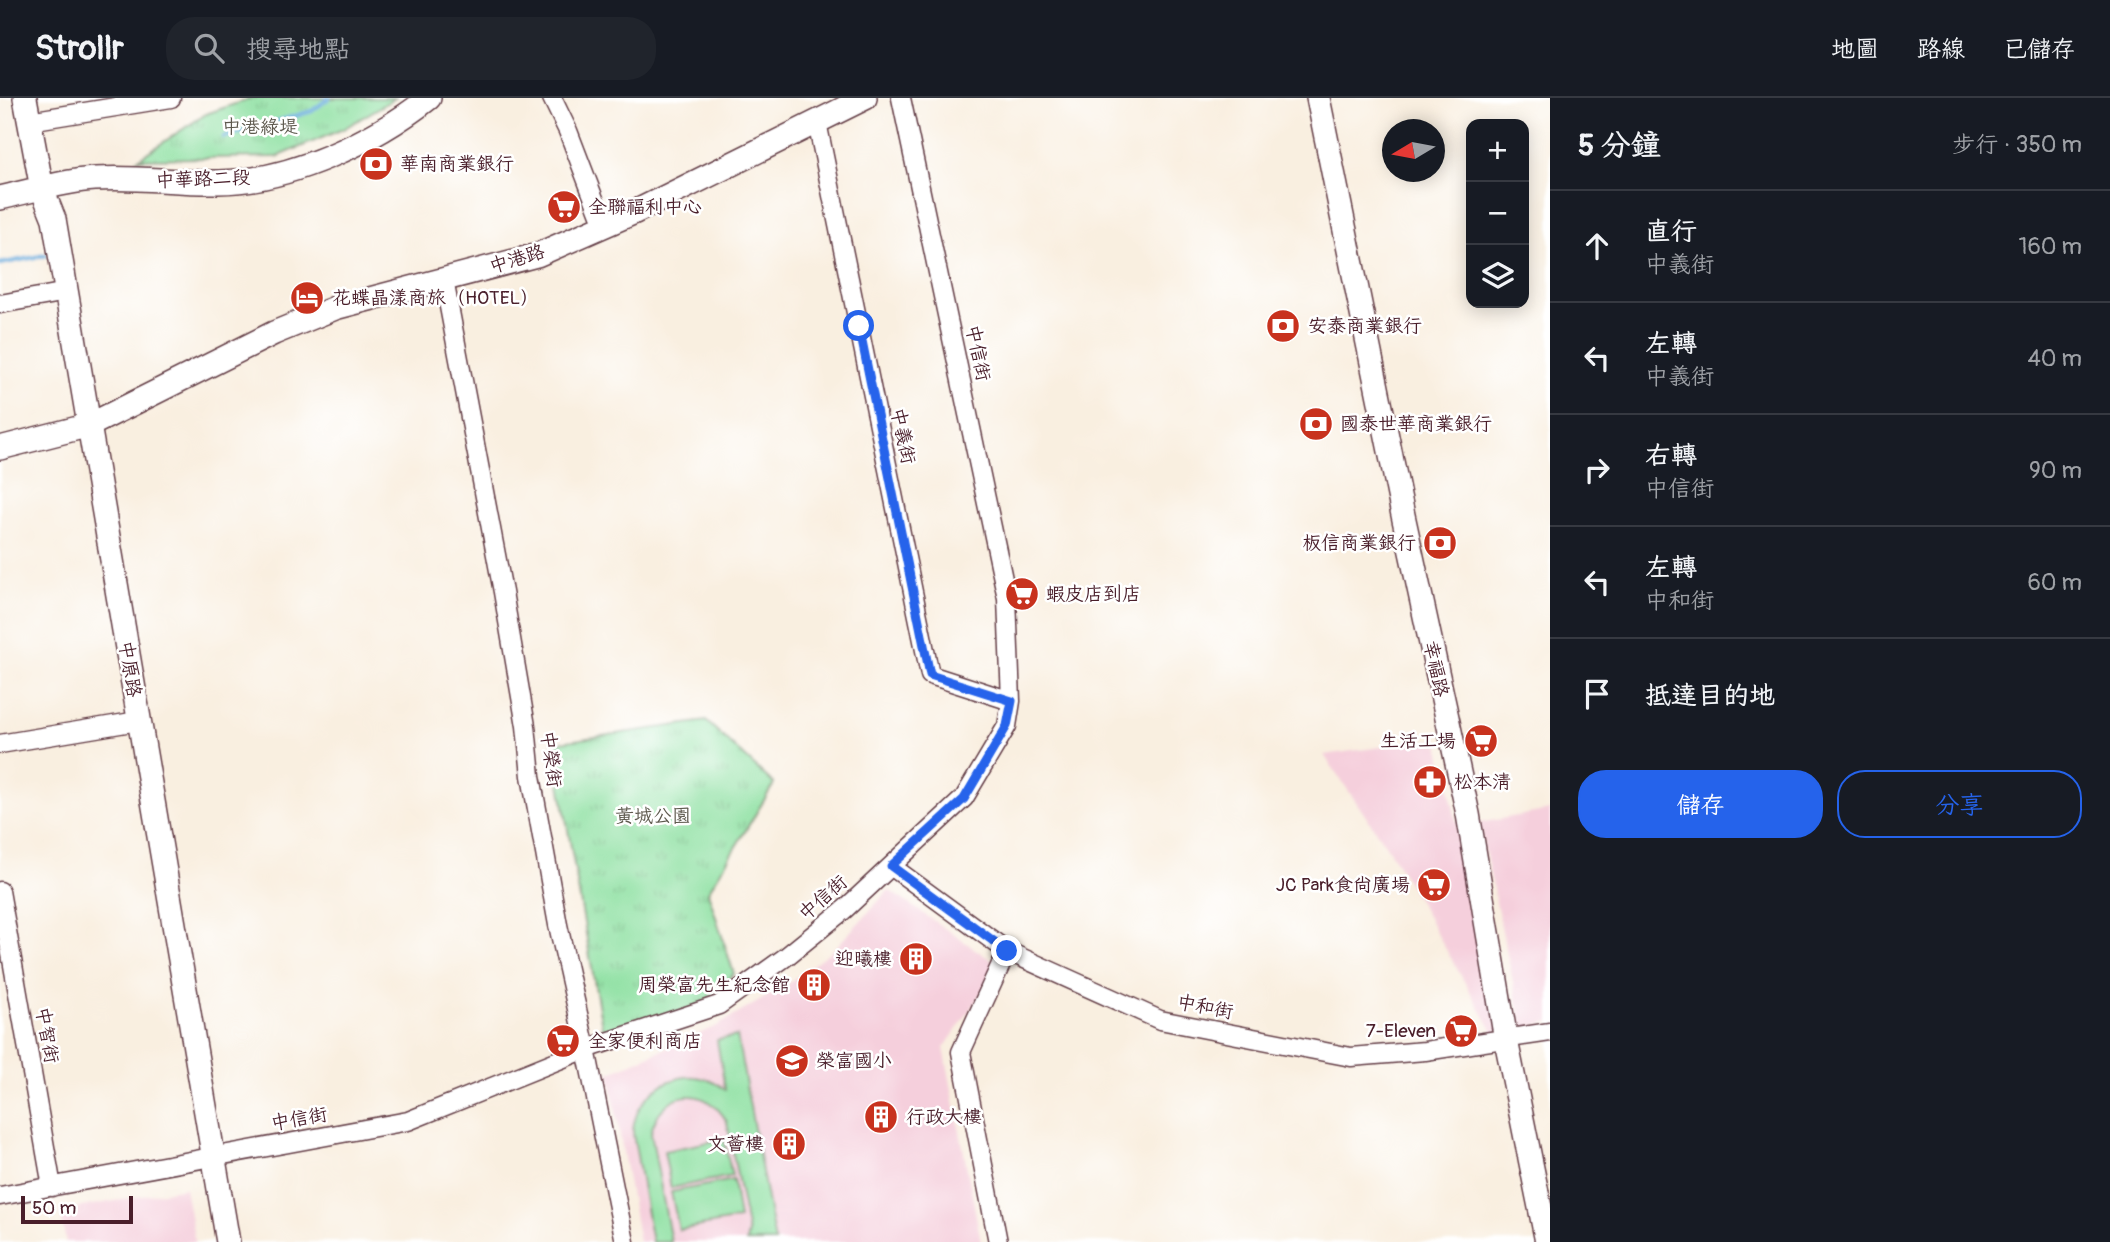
<!DOCTYPE html>
<html lang="zh-TW">
<head>
<meta charset="utf-8">
<style>
  body { margin:0; font-family:Pangolin,"LXGW WenKai TC",sans-serif; background:#20242c; color:#f1f3f6 }
  .controls { position:absolute; right:21px; top:21px; display:grid; overflow:hidden; border-radius:14px; box-shadow:0 4px 18px #0003 }
  .controls button { width:63px; height:63px; display:grid; place-items:center; padding:0; border:0; border-bottom:2px solid #363941; background:#171b24; color:#f1f3f6; font:35px sans-serif }
  .compass { position:absolute; left:1382px; top:21px; width:63px; height:63px; border-radius:50%; background:#171b24; box-shadow:0 4px 18px #0003; rotate:260deg }
  .scale { position:absolute; left:21px; bottom:18px; width:112px; box-sizing:border-box; padding-left:7px; border:4px solid #4a1f2b; border-top:0; font-size:19px; line-height:24px; white-space:nowrap; color:#4a1f2b; -webkit-text-stroke:5px #fff; paint-order:stroke }
  .stop { position:absolute; width:21px; height:21px; margin:-16px; border:5px solid #2563eb; border-radius:50%; background:#fff }
  .stop.end { background:#2563eb; border-color:#fff; box-shadow:0 2px 7px #0008 }
  .list { margin:0; padding:0; list-style:none }
  h2 { display:flex; justify-content:space-between; align-items:center; height:91px; margin:0; padding:0 28px; font-size:30px }
  h2 small { font-size:23px; font-weight:400; color:#9ea1a6 }
  .list li { display:grid; grid-template-columns:46px 1fr auto; gap:21px; align-items:center; box-sizing:border-box; height:112px; padding:0 28px; border-top:2px solid #363941 }
  .list b { display:block; font-size:26px; white-space:nowrap }
  .list p { margin:0; font-size:23px; white-space:nowrap; color:#9ea1a6 }
  .list em { font-size:23px; font-style:normal; color:#9ea1a6 }
  .actions { display:flex; gap:14px; padding:21px 28px }
  .actions a { flex:1; padding:16px 0; border:2px solid #2563eb; border-radius:28px; text-align:center; font-size:24px; color:#2563eb }
  .actions .main { background:#2563eb; color:#fff }
  .icon { flex:none; width:38px; height:38px; fill:none; stroke:currentColor; stroke-width:2; stroke-linecap:round; stroke-linejoin:round }
  .map { position:relative; flex:none; width:1550px; height:1144px; overflow:hidden }
  header { display:flex; align-items:center; gap:42px; box-sizing:border-box; height:98px; padding:0 35px; background:#171b24; border-bottom:2px solid #363941 }
  header strong { font-size:33px }
  nav { display:flex; gap:38px; margin-inline-start:auto; font-size:24px }
  .search { width:490px; height:63px; background:#20242c; display:flex; align-items:center; gap:18px; box-sizing:border-box; padding:0 24px; border-radius:28px; color:#9ea1a6; font-size:26px }
  main { display:flex }
  aside { flex:1; background:#171b24 }
  .map>svg:first-child { display:block }
  .built { fill:#f5cfdc }
  .grass { fill:#8de0a1; stroke:#6c8066; stroke-width:2 }
  .park { fill:url(#park-tufts); stroke:#6c8066; stroke-width:2 }
  .lines { fill:none; stroke-linecap:round; stroke-linejoin:round }
  .stream { stroke:#65aadb; stroke-width:4.5 }
  .minor-casing { stroke:#643e46; stroke-width:21 }
  .tertiary-casing { stroke:#643e46; stroke-width:26 }
  .minor { stroke:#fff; stroke-width:18 }
  .tertiary { stroke:#fff; stroke-width:23 }
  .route { stroke:#2563eb; stroke-width:9 }
  .labels { text-anchor:middle; dominant-baseline:central; stroke-width:5; stroke-linejoin:round; paint-order:stroke }
  .park-label { font-size:19px; fill:#5e594e; stroke:#fff }
  .poi-label { font-size:19px; fill:#4a1f2b; stroke:#fff; text-anchor:start }
  .street-label { font-size:19px; fill:#4a1f2b; stroke:#fff }
</style>
</head>
<body>
<header>
<strong>Strollr</strong>
<div class="search"><svg class="icon" aria-label="search" viewBox="0 0 24 24"><circle cx="10" cy="10" r="6"/><path d="M15 15l6 6"/></svg>搜尋地點</div>
<nav><a>地圖</a><a>路線</a><a>已儲存</a></nav>
</header>
<main>
<div class="map">
<svg width="1550" height="1144" viewBox="0 0 1550 1144">
  <defs>
    <pattern id="park-tufts" width="24" height="20" patternUnits="userSpaceOnUse" patternTransform="scale(1.75)"><rect width="24" height="20" fill="#8de0a1"/><path d="M3 7l-1-3M5 7V3M7 7l1-3M15 17l-1-3M17 17v-4M19 17l1-3" fill="none" stroke="#7bc08b"/></pattern>
  </defs>
  <rect width="100%" height="100%" fill="#fff"/>
  <filter id="ink" filterUnits="userSpaceOnUse"><feTurbulence type="fractalNoise" baseFrequency=".0143" numOctaves="2"/><feDisplacementMap in="SourceGraphic" scale="14" xChannelSelector="R" yChannelSelector="G"/><feConvolveMatrix kernelMatrix="1 2 1 2 8 2 1 2 1" color-interpolation-filters="sRGB"/></filter>
  <filter id="wash" filterUnits="userSpaceOnUse"><feTurbulence type="fractalNoise" baseFrequency=".00686" numOctaves="4" result="noise"/><feDisplacementMap in="SourceGraphic" scale="28" xChannelSelector="R" yChannelSelector="G"/><feGaussianBlur stdDeviation="1.57" result="paint"/><feColorMatrix in="noise" values="0 0 0 0 0 0 0 0 0 0 0 0 0 0 0 0 0 1.4 0 .05"/><feComposite in="paint" operator="in"/></filter>
  <g filter="url(#wash)">
    <rect width="100%" height="100%" fill="#f9efe0"/>
    <path class="built" d="M1438 641 1502 926 1496 939 1391 755 1324 657Z
      M1550 712V923L1523 931 1479 725Z
      M888 793H890L1000 868 944 950 981 1144H639L609 975 717 928 785 888 836 849Z
      M185 1090 195 1144H66L60 1113Z"/>
    <path class="grass" d="M737 938 775 1144H746L748 1135 727 1024C706 985 661 991 651 1035L671 1144H652C647 1117 643 1091 638 1064 637 1054 633 1042 633 1032 635 1010 650 991 670 983 691 975 708 979 725 991L717 942Z
      M724 1041 732 1078 671 1090 664 1053Z
      M733 1082 739 1121 679 1132 671 1094Z"/>
    <path class="park" d="M252 0H395L343 31 277 59 138 61 206 16Z
      M706 623 774 686 708 794 734 876 702 906 604 940 553 645Z"/>
    <g class="lines">
      <path class="stream" d="M224 39 312 13 329 0
        M0 166 46 157"/>
    </g>
  </g>
  <g filter="url(#ink)">
    <g class="lines">
      <g class="minor-casing">
        <path id="minor" d="M552 0 568 33 604 127
          M29 23 171 0
          M817 24 930 577 1011 603
          M444 182 503 494 526 628 531 678 558 827 586 951 625 1144
          M0 206 67 194
          M0 646 138 623
          M891 768 1007 853 1160 922 1351 959 1425 953 1550 934
          M0 793 52 1089
          M0 1098 408 1023 586 951 719 907 787 858 845 811 964 700 1007 628 1011 603 1007 500 901 0
          M998 1144 961 954 1007 853"/>
      </g>
      <g class="tertiary-casing">
        <path id="tertiary" d="M25 0 42 91 54 121 228 1144
          M1318 0 1403 417 1468 716 1506 942 1547 1144
          M0 100C31 93 63 83 95 81 136 78 178 85 218 84 289 84 375 43 429 0
          M0 350 90 327 274 235 335 210 537 157 635 114 865 0"/>
      </g>
      <use href="#minor" class="minor"/>
      <use href="#tertiary" class="tertiary"/>
    </g>
  </g>
  <g class="lines" filter="url(#ink)">
    <path class="route" d="M859 228 930 577 1012 603 1007 628 964 701 891 768 1007 853"/>
  </g>
  <defs>
    <g id="bank-disc" transform="scale(1.75)"><circle r="9.5" fill="#c8321e" stroke="#fff"/><path d="M-6-4H6V4H-6ZM0-2.3a2.3 2.3 0 1 0 0 4.6a2.3 2.3 0 1 0 0-4.6Z" fill="#fff"/></g>
    <g id="supermarket-disc" transform="scale(1.75)"><circle r="9.5" fill="#c8321e" stroke="#fff"/><path d="M-6-5.5h2.5l.6 2H6L4.5 2H-2.5L-4.4-4H-6ZM-1.5 3.2a1.3 1.3 0 1 0 .1 0ZM3 3.2a1.3 1.3 0 1 0 .1 0Z" fill="#fff"/></g>
    <g id="hotel-disc" transform="scale(1.75)"><circle r="9.5" fill="#c8321e" stroke="#fff"/><path d="M-6-4.5h1.5V1H6V5H4.5V3h-9V5H-6ZM-4 0a1.8 1.8 0 1 1 3.6 0ZM.5 0V-2.5h3Q6-2.5 6 0Z" fill="#fff"/></g>
    <g id="pharmacy-disc" transform="scale(1.75)"><circle r="9.5" fill="#c8321e" stroke="#fff"/><path d="M-2-6h4v4h4v4h-4v4h-4v-4h-4v-4h4Z" fill="#fff"/></g>
    <g id="building-disc" transform="scale(1.75)"><circle r="9.5" fill="#c8321e" stroke="#fff"/><path d="M-4-6H4V6H1V3H-1V6H-4ZM-2.5-4.3h1.7v1.8h-1.7ZM.8-4.3h1.7v1.8H.8ZM-2.5-1h1.7V.8h-1.7ZM.8-1h1.7V.8H.8Z" fill="#fff"/></g>
    <g id="school-disc" transform="scale(1.75)"><circle r="9.5" fill="#c8321e" stroke="#fff"/><path d="M0-5L7-2L0 1L-7-2ZM-4 1L0 2.5L4 1V4Q0 6-4 4Z" fill="#fff"/></g>
  </defs>
  <g fill-rule="evenodd">
    <use href="#bank-disc" x="376" y="66"/>
    <use href="#supermarket-disc" x="564" y="109"/>
    <use href="#hotel-disc" x="307" y="200"/>
    <use href="#bank-disc" x="1283" y="228"/>
    <use href="#bank-disc" x="1316" y="326"/>
    <use href="#bank-disc" x="1440" y="445"/>
    <use href="#supermarket-disc" x="1022" y="496"/>
    <use href="#supermarket-disc" x="1481" y="643"/>
    <use href="#pharmacy-disc" x="1430" y="684"/>
    <use href="#supermarket-disc" x="1434" y="787"/>
    <use href="#building-disc" x="916" y="861"/>
    <use href="#building-disc" x="814" y="887"/>
    <use href="#supermarket-disc" x="1461" y="933"/>
    <use href="#supermarket-disc" x="563" y="943"/>
    <use href="#school-disc" x="792" y="963"/>
    <use href="#building-disc" x="881" y="1019"/>
    <use href="#building-disc" x="789" y="1046"/>
  </g>
  <g class="labels">
    <g class="park-label">
      <text x="260" y="29">中港綠堤</text>
      <text x="653" y="718">黃城公園</text>
    </g>
    <g class="poi-label">
      <text x="400" y="66">華南商業銀行</text>
      <text x="588" y="109">全聯福利中心</text>
      <text x="332" y="200">花蝶晶漾商旅（HOTEL）</text>
      <text x="1308" y="228">安泰商業銀行</text>
      <text x="1340" y="326">國泰世華商業銀行</text>
      <text x="1416" y="445" text-anchor="end">板信商業銀行</text>
      <text x="1046" y="496">蝦皮店到店</text>
      <text x="1456" y="643" text-anchor="end">生活工場</text>
      <text x="1454" y="684">松本清</text>
      <text x="1410" y="787" text-anchor="end">JC Park食尚廣場</text>
      <text x="892" y="861" text-anchor="end">迎曦樓</text>
      <text x="790" y="887" text-anchor="end">周榮富先生紀念館</text>
      <text x="1436" y="933" text-anchor="end">7-Eleven</text>
      <text x="588" y="943">全家便利商店</text>
      <text x="816" y="963">榮富國小</text>
      <text x="906" y="1019">行政大樓</text>
      <text x="764" y="1046" text-anchor="end">文薈樓</text>
    </g>
    <g class="street-label">
      <text transform="translate(203 81) rotate(-2)">中華路二段</text>
      <text transform="translate(517 161) rotate(-17)">中港路</text>
      <text transform="translate(978 255) rotate(78)">中信街</text>
      <text transform="translate(903 338) rotate(78)">中義街</text>
      <text transform="translate(130 571) rotate(81)">中原路</text>
      <text transform="translate(1436 571) rotate(78)">幸福路</text>
      <text transform="translate(551 661) rotate(83)">中榮街</text>
      <text transform="translate(823 800) rotate(-41)">中信街</text>
      <text transform="translate(1205 909) rotate(11)">中和街</text>
      <text transform="translate(47 937) rotate(80)">中智街</text>
      <text transform="translate(299 1021) rotate(-10)">中信街</text>
    </g>
  </g>
</svg>
<div class="controls">
<button>+</button>
<button>−</button>
<button><svg class="icon" aria-label="layers" viewBox="0 0 24 24"><path d="M12 4l9 5-9 5-9-5zM3 14l9 5 9-5"/></svg></button>
</div>
<svg class="compass" viewBox="-18 -18 36 36"><path d="M0-13l5 13h-10z" fill="#e53935"/><path d="M0 13l5-13h-10z" fill="#9ea1a6"/></svg>
<div class="scale">50 m</div>
<div class="stop" style="left:859px;top:228px"></div>
<div class="stop end" style="left:1007px;top:853px"></div>
</div>
<aside>
<h2>5 分鐘<small>步行 · 350 m</small></h2>
<ul class="list">
<li><svg class="icon" aria-label="ahead" viewBox="0 0 24 24"><path d="M12 20V5M6 11l6-6 6 6"/></svg><div><b>直行</b><p>中義街</p></div><em>160 m</em></li>
<li><svg class="icon" aria-label="left" viewBox="0 0 24 24"><path d="M17 20v-9H6M10 6l-5 5 5 5"/></svg><div><b>左轉</b><p>中義街</p></div><em>40 m</em></li>
<li><svg class="icon" aria-label="right" viewBox="0 0 24 24"><path d="M7 20v-9h11M14 6l5 5-5 5"/></svg><div><b>右轉</b><p>中信街</p></div><em>90 m</em></li>
<li><svg class="icon" aria-label="left" viewBox="0 0 24 24"><path d="M17 20v-9H6M10 6l-5 5 5 5"/></svg><div><b>左轉</b><p>中和街</p></div><em>60 m</em></li>
<li><svg class="icon" aria-label="arrive" viewBox="0 0 24 24"><path d="M6 21V4h12l-3 4 3 4H6"/></svg><div><b>抵達目的地</b></div></li>
</ul>
<div class="actions"><a class="main">儲存</a><a>分享</a></div>
</aside>
</main>
</body>
</html>
